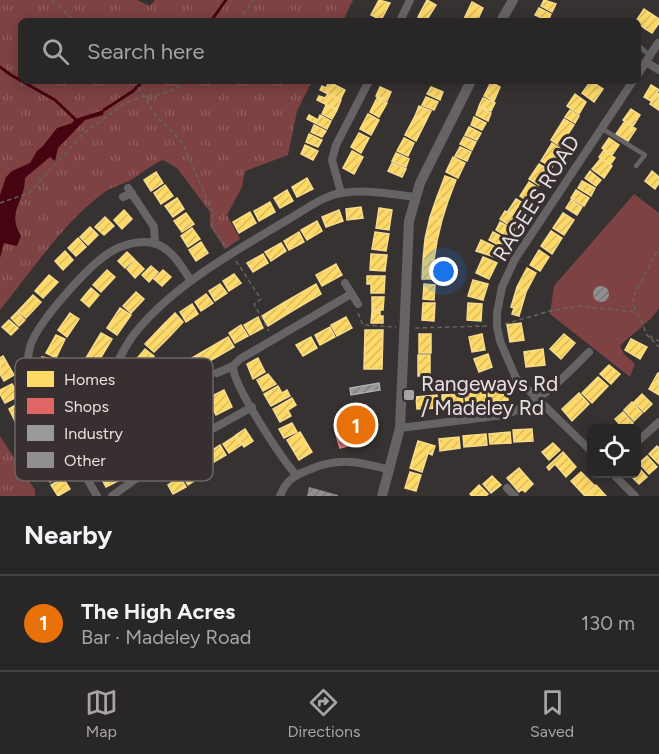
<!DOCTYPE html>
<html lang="en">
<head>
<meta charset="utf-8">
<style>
  body { margin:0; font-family:Figtree,sans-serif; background:#302e2e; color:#f1f3f6 }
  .controls { position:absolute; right:18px; bottom:18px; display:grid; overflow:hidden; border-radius:9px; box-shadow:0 3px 15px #0003 }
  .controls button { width:54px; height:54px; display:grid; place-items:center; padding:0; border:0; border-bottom:2px solid #444343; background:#282626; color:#f1f3f6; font:30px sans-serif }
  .you { position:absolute; left:444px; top:272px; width:21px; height:21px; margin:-15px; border:4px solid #fff; border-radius:50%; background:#1a73e8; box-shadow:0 0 0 9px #1a73e833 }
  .badge { display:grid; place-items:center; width:39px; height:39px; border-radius:50%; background:#a9a4a4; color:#fff; font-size:20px; font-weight:700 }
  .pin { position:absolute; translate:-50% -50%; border:3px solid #fff; box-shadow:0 2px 6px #0006 }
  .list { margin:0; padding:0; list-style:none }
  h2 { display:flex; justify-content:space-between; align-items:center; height:78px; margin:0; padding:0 24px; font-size:26px }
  h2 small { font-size:20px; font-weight:400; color:#a5a5a7 }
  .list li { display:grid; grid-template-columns:39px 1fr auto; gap:18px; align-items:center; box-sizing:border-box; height:96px; padding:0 24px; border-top:2px solid #444343 }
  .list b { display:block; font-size:22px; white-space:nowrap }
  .list p { margin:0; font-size:20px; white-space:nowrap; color:#a5a5a7 }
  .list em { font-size:20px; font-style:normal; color:#a5a5a7 }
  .icon { flex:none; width:33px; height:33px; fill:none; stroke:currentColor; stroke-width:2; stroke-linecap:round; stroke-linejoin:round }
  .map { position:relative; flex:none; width:659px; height:496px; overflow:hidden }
  .search { position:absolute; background:#282626; box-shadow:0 3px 15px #0003; left:18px; right:18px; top:18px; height:66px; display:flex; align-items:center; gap:15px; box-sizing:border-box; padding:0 21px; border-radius:9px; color:#a5a5a7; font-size:22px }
  .sheet { height:174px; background:#282626 }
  nav { display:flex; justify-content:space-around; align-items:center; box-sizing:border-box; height:84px; border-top:2px solid #444343; background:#282626; font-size:16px; color:#a5a5a7 }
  nav a { display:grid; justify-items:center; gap:3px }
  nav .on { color:#a9a4a4 }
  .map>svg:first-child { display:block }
  .grass { fill:#7e4243 }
  .park { fill:url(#park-tufts) }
  .water { fill:#460410 }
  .homes { fill:url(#homes-hatch); stroke:#f8dc8b; stroke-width:1.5 }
  .shops { fill:url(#shops-hatch); stroke:#e28b8b; stroke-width:1.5 }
  .industry { fill:url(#industry-hatch); stroke:#b0afaf; stroke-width:1.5 }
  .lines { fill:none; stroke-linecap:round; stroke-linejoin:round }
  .stream { stroke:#460410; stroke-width:3 }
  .building { fill:url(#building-hatch) }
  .path { stroke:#666363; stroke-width:1.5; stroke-dasharray:4.5 3; stroke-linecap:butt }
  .service { stroke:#656363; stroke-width:4.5 }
  .minor { stroke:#656363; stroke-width:8 }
  .tertiary { stroke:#656363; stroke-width:10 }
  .poi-dot { fill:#a9a4a4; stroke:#383030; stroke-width:2 }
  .labels { text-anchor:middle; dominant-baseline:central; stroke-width:6; stroke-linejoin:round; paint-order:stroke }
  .street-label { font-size:21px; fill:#e7e2e1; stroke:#383030 }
  .poi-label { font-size:21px; fill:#e7e2e1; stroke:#383030; text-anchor:start }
  .key { fill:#383030; stroke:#6d6565; stroke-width:1.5 }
  .key-label { font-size:16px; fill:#e7e2e1 }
</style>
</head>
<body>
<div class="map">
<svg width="659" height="496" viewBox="0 0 659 496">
  <defs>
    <pattern id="park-tufts" width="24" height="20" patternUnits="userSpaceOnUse" patternTransform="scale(1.5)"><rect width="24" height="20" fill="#7e4243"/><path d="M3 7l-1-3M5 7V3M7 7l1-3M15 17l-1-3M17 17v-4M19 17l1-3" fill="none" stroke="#905d5e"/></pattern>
    <pattern id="homes-hatch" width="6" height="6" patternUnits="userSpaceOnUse" patternTransform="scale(1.5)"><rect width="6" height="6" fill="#ffd966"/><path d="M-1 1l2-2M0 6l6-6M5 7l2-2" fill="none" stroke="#dabb5f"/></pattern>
    <pattern id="shops-hatch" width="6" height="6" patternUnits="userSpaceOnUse" patternTransform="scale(1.5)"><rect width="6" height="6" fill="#e06666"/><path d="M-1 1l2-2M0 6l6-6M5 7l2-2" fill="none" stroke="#b25c5c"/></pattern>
    <pattern id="industry-hatch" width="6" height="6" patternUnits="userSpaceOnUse" patternTransform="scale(1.5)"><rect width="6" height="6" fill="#999"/><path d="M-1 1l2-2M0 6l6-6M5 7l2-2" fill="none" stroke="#808080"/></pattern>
    <pattern id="building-hatch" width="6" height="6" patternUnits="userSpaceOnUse" patternTransform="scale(1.5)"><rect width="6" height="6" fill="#918e8e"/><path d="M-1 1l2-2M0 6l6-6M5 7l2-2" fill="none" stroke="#7a7878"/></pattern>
  </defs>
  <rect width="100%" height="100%" fill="#363232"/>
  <path class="grass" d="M634 194 659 213V308C650 323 632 333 620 346L624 354 635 364 630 377 550 314 554 286Z"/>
  <path class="park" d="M0 0H137L150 6 155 0H353L343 21H21V81H312L297 111 288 155 245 171 242 187 227 215 240 239 225 249 210 226V212L177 168 163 160C151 165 142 173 131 180 121 185 111 187 102 194 64 222 30 273 0 310Z
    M0 436 35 490V496H0Z"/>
  <path class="water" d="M104 110 103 115 85 120 58 148 55 161 50 157 25 178C25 203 6 211 21 236L17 246 4 243 0 258V195L6 177 12 171 30 163 37 151 43 146 57 128 72 123 75 119Z"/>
  <path class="homes" d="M379 0 390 3 381 20 371 15Z
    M427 0 436 5 426 21 418 17Z
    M544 0 556 4 552 12 541 6Z
    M472 2 483 8 477 21H463Z
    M539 8 551 14 548 21 535 15Z
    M644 9 653 15 644 28 636 21Z
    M653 15 659 19V23L652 33 644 28Z
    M591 81 603 89 594 102 582 93Z
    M329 82 345 90 340 100 320 90 322 86 326 88Z
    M491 82 500 87 494 101 484 96Z
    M651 85 659 90 651 101 644 97Z
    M380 87 391 92 387 101 376 96Z
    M431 87 443 92 440 100 427 94Z
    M657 93 659 94V110L650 104Z
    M328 94 341 100 337 110 317 100 319 96 325 98Z
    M575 94 586 102 579 114 567 106Z
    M426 97 438 102 434 110 422 105Z
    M377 98 387 103 379 117 370 112Z
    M483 98 495 103 491 111 479 106Z
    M326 105 337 110 332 119 322 114Z
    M419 106 431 111 426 121 415 116Z
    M479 107 491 113 488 121 476 115Z
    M631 109 640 115 633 126 623 120Z
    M570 110 579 116 575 123 565 117Z
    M368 114 379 120 371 135 360 129Z
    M309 115 318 120 320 115 331 121 327 129 307 119Z
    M415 116 426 121 416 141 405 135Z
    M474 117 486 123 482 130 471 125Z
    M564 119 574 125 560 146 551 140Z
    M625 121 636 129 628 141 616 134Z
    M314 125 326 131 322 137 311 132Z
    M469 127 481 133 477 140 465 135Z
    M359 133 369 138 361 153 351 147Z
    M309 134 322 140 318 147 306 142Z
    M464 137 476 142 472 150 460 144Z
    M404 138 414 143 408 156 397 151Z
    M609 138 619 145 612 155 602 148Z
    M552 143 562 150 552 167 541 161Z
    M305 145 318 151 313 160 301 154Z
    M460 147 471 152 467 161 455 156Z
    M604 150 615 158 610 165 599 157Z
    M352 151 363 157 354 174 343 168Z
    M396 153 409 159 406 167 392 161Z
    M453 157 465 163 458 178 446 172Z
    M601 158 612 166 604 178 592 169Z
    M392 163 406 169 402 177 388 171Z
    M539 164 549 170 539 185 529 179Z
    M590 171 601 180 596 186 585 178Z
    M652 171 659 177V183L655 189 645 181Z
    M156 172 163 183 151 191 144 180Z
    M445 176 456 180 448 201 437 197Z
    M307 178 313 189 297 197 292 187Z
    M582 181 595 188 591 196 578 188Z
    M529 182 538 188 529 202 520 196Z
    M165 185 173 196 161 204 154 193Z
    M287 190 293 201 280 208 274 198Z
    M576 190 589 198 584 206 571 198Z
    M437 197 448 201 442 220 430 217Z
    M177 198 184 209 173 217 165 206Z
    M516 199 527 205 518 218 508 211Z
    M571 200 582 207 577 215 566 208Z
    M270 202 275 212 259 221 254 211Z
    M361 207 363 218 347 220 346 209Z
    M379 208 392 210 389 230 376 228Z
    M124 210 132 219 122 229 114 220Z
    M339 210 343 221 326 227 322 217Z
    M505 211 521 220 515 229 500 219Z
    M250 212 256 223 239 233 233 222Z
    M186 213 194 224 182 232 174 221Z
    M563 213 574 220 564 235 553 228Z
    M105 217 114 226 104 235 95 227Z
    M430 217 442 220 437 241 425 239Z
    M317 221 322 231 307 240 301 230Z
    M500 222 514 230 510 238 496 230Z
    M90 227 98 235 88 245 80 237Z
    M192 228 200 239 188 247 181 236Z
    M551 231 562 238 552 254 541 246Z
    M299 232 304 242 289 250 284 241Z
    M375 232 389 234 386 251 372 249Z
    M493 232 508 240 504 248 489 240Z
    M78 238 86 247 76 256 68 248Z
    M425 239 437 241 434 260H423Z
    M481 240 502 250 498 258 476 251Z
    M201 242 208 253 196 261 189 250Z
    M281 243 286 251 271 261 265 252Z
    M539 250 549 257 540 271 530 265Z
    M65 251 73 260 63 270 55 261Z
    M127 252 134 259 125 268 118 261Z
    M263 254 268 263 253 272 247 263Z
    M371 254 387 255 385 271 370 270Z
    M483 257 497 263 489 279 476 273Z
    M135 260 144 269 135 278 127 269Z
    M423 260H434V279H422Z
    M336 264 342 275 322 286 316 275Z
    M151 266 158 272 149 282 142 275Z
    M527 268 536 273 526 292 517 287Z
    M107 270 115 277 101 292 93 285Z
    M163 270 171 277 162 286 154 279Z
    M234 274 241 283 229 291 223 281Z
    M49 275 58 282 43 298 35 291Z
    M367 276H385L384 293H371V284H367Z
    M473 280 488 284 483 300 468 296Z
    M220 284 227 293 215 301 209 291Z
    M316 284 321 294 289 313 283 303Z
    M424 284 435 285 434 300 423 299Z
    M517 287 526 292 519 316 512 314 514 308 511 307Z
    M91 288 99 295 89 307 81 300Z
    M136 292 144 299 131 313 123 306Z
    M206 294 213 303 201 311 195 302Z
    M33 295 41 302 26 318 18 311Z
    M372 297H384L383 310H372Z
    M283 303 289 313 268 326 262 316Z
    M423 303H435L434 321 422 320Z
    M468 303 482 304 481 321 467 320Z
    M192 304 198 314 186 322 180 312Z
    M120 308 131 315 117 335 107 328Z
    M372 311H380V316H383V323H371Z
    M17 312 25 320 19 326 11 318Z
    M70 313 79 319 67 337 58 330Z
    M175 313 183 322 171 335 162 326Z
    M258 317 263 328 250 335 244 325Z
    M346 317 352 328 337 336 331 325Z
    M9 320 18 328 11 335 2 327Z
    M521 323 524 340 510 342 507 325Z
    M241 325 248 336 235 343 229 333Z
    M162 326 171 335 154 352 145 344Z
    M330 327 335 337 320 345 315 335Z
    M365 330H383L382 369H364Z
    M101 333 112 339 97 364 86 358Z
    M419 334H431V353H419Z
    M482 334 485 350 472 352 469 337Z
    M564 334 575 343 561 359 550 349Z
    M56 335 65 339 56 358 46 353Z
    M228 337 234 347 196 369 190 359Z
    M311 337 317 348 303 356 296 345Z
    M631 339 647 347 640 359 625 350Z
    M145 349 154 356 138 375 129 368Z
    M543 349 545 365 526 367 524 352Z
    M488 354 492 367 479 372 474 359Z
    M418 355H430V376H418Z
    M3 356 14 375 4 381 0 374V358Z
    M42 357 53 359 51 370 40 369Z
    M258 358 265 372 253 379 247 364Z
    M609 365 620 374 611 384 600 374Z
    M658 373 659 374V395L649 389Z
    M268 374 276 384 263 391 257 380Z
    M598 377 608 386 592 403 582 393Z
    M12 384 19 396 5 403 0 394V390Z
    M278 386 282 393 287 390 290 396 271 406 264 394Z
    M508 389V400L489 402 488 391Z
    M224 390 232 407 216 415 208 398Z
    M485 392 486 403 466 405 465 394Z
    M579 393 589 404 572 421 562 409Z
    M462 394 463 405 442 407V395Z
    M642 394 652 404 644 412 634 402Z
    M437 395 438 408 417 409 416 397Z
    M292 398 296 405 288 410 291 416 280 422 273 409Z
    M20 402 27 414 15 421 9 409Z
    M632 402 642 413 634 421 624 410Z
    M623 412 633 423 627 428H623L615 419Z
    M292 423 297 432 284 438 279 429Z
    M245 429 253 441 244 447 236 435Z
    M532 429 533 441 514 442 513 430Z
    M300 432 306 442 293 450 287 440Z
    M510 432 511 443 490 444 489 434Z
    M486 434 487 445 464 447 463 436Z
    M235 436 241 445 229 453 223 444Z
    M459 437 460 448 440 451 439 439Z
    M418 441 435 446 432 455 428 453 422 472 410 468Z
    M306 442 312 452 299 460 293 450Z
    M553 443 560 450 549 460 542 452Z
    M220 445 226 455 214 462 208 453Z
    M657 446 659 448V464L649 454Z
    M563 452 576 467 566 477 555 464 549 470 547 467Z
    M647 456 657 467 649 474 639 463Z
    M55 464 61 475 50 482 43 470Z
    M110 466 118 481 106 487 98 472Z
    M637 466 647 477 639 484 629 474H636Z
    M194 468 200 477 188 485 182 475Z
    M519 468 533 484 525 492 522 489 519 492 507 478Z
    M410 472 421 475 416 491 405 488Z
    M581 472 595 486 585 496 571 481Z
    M492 476 501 485 491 493 483 484Z
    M180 477 186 487 173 494 168 485Z
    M63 478 70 489 58 496 51 485Z
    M479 485 488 494 486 496H472L470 494Z
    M596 485 606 496H585Z"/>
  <path class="shops" d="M366 405 371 425 374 424 376 433 356 439 357 443 340 448 335 431 341 429 337 414Z"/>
  <path class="industry" d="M379 383 380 390 351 395 350 388Z"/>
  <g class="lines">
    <path class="stream" d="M211 21 226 0
      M0 67 11 75 55 100 75 119
      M104 110 133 91 143 81"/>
  </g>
  <path class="building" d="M593 294a8 8 0 1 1 16 0a8 8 0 1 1-16 0Z
    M309 487 338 495V496H307Z"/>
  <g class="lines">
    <path class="path" d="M52 0 75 21
      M239 21 253 0
      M134 81 158 119 170 129 183 144 213 213 212 226 226 247
      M0 203 29 193 83 134 122 105 143 96H155L173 90 187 81
      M236 261 261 299 254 304 269 331
      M635 310 633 297 659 248
      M358 313 363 325 396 327
      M505 324 550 311 579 306 635 312 639 316 647 335 659 347
      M415 328 488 326
      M649 336 659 341
      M122 375C131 380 141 387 152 388 164 390 196 379 207 373"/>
    <path class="service" d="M638 45 650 56
      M601 128 645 155 636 166"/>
    <path class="minor" d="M400 21 410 0
      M646 62 659 70
      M638 74 658 43
      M128 188 154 227 155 243
      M341 193 332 160 336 145 369 81
      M123 197 132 193
      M345 283 358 304
      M217 373 233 366
      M400 428 504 415C540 404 564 377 589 352
      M61 436C75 424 90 413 100 397 112 376 120 352 135 333 173 285 237 250 289 219 305 210 324 195 342 193 366 189 392 194 415 197
      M636 443 659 422
      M592 452 516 378 500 341 497 326V313L502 287 515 259 633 81
      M613 474 635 496
      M296 475C281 457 233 386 233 366L240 359 351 294
      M507 488 515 496
      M97 496 30 379C27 369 27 358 30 347 36 324 88 266 109 253 121 245 138 240 153 243 171 247 182 267 191 281
      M112 496 180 447 252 407
      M280 496C286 480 295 475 311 469 338 457 362 462 390 470"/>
    <path class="tertiary" d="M501 21 513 0
      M382 496 400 428 409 221 420 183 471 81"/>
  </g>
  <rect class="poi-dot" x="403" y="389" width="12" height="12" rx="3"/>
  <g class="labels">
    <g class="street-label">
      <text transform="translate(536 198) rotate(-58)">RAGEES ROAD</text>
    </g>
    <g class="poi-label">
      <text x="421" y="383">Rangeways Rd<tspan x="421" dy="24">/ Madeley Rd</tspan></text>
    </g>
  </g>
  <rect x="15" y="358" width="198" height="123" rx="9" class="key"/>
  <rect x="27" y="371" width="27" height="16" fill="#ffd966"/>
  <rect x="27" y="398" width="27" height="16" fill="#e06666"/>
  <rect x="27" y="425" width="27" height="16" fill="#999"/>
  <rect x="27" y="452" width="27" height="16" fill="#918e8e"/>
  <g class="key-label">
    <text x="64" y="385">Homes</text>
    <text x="64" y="412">Shops</text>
    <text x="64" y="439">Industry</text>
    <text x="64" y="466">Other</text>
  </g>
</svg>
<div class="controls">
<button><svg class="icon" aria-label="locate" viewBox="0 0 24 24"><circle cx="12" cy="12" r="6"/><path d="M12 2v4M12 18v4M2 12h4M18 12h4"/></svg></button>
</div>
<div class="you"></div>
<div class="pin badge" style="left:356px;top:425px;background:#e8710a">1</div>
<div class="search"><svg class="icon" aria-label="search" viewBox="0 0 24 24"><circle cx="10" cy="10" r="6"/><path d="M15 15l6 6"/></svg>Search here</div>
</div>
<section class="sheet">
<h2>Nearby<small></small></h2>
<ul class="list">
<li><span class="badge" style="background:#e8710a">1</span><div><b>The High Acres</b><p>Bar · Madeley Road</p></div><em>130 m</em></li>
</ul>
</section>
<nav>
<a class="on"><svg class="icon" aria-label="map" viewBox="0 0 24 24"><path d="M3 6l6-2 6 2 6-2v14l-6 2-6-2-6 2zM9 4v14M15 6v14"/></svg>Map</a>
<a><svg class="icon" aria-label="directions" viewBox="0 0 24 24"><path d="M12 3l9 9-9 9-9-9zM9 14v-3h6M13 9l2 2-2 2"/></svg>Directions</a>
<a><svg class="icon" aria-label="saved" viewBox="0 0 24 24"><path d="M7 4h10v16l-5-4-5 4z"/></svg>Saved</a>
</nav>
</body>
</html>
